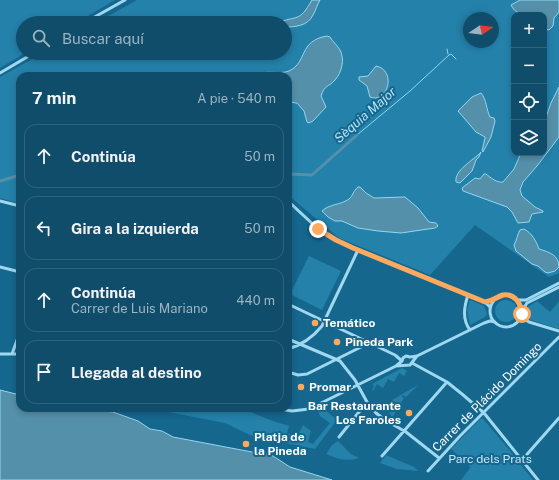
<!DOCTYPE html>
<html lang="es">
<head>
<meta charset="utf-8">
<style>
  body { margin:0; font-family:"Public Sans",sans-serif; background:#195470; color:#f1f3f6 }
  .controls { position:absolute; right:12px; top:12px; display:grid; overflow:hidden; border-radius:8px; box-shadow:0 2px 6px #0003 }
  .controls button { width:36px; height:36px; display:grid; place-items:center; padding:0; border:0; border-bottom:1px solid #30647e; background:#104d6a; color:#f1f3f6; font:20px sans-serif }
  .compass { position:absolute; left:463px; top:12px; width:36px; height:36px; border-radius:50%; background:#104d6a; box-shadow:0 2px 6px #0003; rotate:77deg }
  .stop { position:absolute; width:12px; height:12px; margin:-9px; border:3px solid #ffa95e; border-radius:50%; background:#fff }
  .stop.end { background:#ffa95e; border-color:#fff; box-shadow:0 1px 4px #0008 }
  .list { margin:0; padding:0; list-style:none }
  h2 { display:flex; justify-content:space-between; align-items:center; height:52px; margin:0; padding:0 16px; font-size:17px }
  h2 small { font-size:13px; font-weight:400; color:#9cb4c1 }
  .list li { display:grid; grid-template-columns:26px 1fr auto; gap:12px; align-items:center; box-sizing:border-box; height:64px; margin:0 8px 8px; padding:0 8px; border:1px solid #30647e; border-radius:12px }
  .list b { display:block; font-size:15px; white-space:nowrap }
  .list p { margin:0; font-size:13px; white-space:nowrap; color:#9cb4c1 }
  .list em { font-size:13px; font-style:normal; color:#9cb4c1 }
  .icon { flex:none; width:22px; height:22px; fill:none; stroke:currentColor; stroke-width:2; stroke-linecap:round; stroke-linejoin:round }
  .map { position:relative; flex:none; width:559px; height:480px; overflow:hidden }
  .search { position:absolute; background:#104d6a; box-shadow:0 2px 6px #0003; left:16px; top:16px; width:276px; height:44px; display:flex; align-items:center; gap:10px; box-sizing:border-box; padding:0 14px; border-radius:22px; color:#9cb4c1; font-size:15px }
  .panel { position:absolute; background:#104d6a; box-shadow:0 2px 6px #0003; left:16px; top:72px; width:276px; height:340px; border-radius:12px }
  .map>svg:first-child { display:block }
  .green { fill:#2481aa; fill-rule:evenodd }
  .water { fill:#5590aa; stroke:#91d7f3 }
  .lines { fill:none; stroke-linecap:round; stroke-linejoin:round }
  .stream { stroke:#91d7f3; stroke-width:1 }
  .canal { stroke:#5590aa; stroke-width:3 }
  .minor { stroke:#9fd8f0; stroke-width:3 }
  .route { stroke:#ffa95e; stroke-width:5 }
  .poi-dot { fill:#ffa95e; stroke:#15678e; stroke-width:1.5 }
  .labels { text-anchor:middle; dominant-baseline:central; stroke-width:4; stroke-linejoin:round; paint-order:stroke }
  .poi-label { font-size:12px; font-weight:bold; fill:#fff; stroke:#15678e; text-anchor:start }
  .street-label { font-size:12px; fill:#fff; stroke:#15678e }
  .park-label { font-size:12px; fill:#c6ebfc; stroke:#15678e }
  .water-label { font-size:13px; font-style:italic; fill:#b3e4f8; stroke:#15678e }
</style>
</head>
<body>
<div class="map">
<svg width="559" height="480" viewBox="0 0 559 480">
  <rect width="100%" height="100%" fill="#15678e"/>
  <path class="green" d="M0 0H115L76 23H23V53H25L0 68Z
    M137 0H559V273L549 277 475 225 430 275 339 238 288 195V76H20V204L0 198V77L43 53H285V23H96ZM514 15H544V153H514ZM469 18H493V42H469Z
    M309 256 341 271 322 310 290 294Z
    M470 300 484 306 487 314 485 317 470 325 467 310Z
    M495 311a11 11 0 1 1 22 0a11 11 0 1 1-22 0Z
    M537 301 550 312 559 301V329L531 320 525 316V309Z
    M402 368 407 371 404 376 399 373 394 382 388 379 383 388 377 384 373 391 372 390 374 386 372 384Z
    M418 385 406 397 403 395 402 397 404 398 392 418 389 411 396 405 392 400Z
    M158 408H230V410L243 409 273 421 289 426 287 433 297 437 303 425 311 431 308 442 313 444 330 423 320 416 318 410 323 408 337 420 315 449 252 436 225 423 158 410Z
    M480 419H483L506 446 533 480H461L470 468 469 465 451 449Z
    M338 441 351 454 359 458C347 462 337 459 326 454L332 445Z
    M386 455 414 467 418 471 397 469 380 463Z"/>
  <path class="water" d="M312 0H320C317 5 316 10 313 15 308 26 295 27 285 27V23H277C297 15 299 23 312 0Z
    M520 0H559V12L554 18 553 26 549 30 544 29V15C532 15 517 18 511 5Z
    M327 36 330 37C333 42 337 45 340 50 345 59 342 72 335 80 328 88 325 84 321 96L326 107 313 121 309 123 307 122 304 111 297 103 288 102V76H255C263 69 279 75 289 71 308 62 298 41 327 36Z
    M376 66C397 70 388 104 370 97L367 86 359 80V77L368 76Z
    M559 87V137L537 166 523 182 520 190 522 196 535 207 543 211V212L532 214 529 222 518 223 512 212 507 207 463 191 462 188 475 178 480 179 484 174H486C491 178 497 183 503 182L514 169 521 153H544V123L551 103Z
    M481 93C487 100 486 109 490 117L494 118 495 121 491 137 483 152 482 151 485 138V137L476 132 458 111 472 97Z
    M481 152 479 157 476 160 472 171 460 183 456 182C454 170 474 160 481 152Z
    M358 187H360L366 193 374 198 405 197 418 208 429 222 436 223 438 226 435 228 401 233 378 231 358 228 342 221H335L328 217 322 211C329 204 341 205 349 199 353 196 353 191 358 187Z
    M524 229C532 233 536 241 539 249 549 252 559 255 559 267L555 271 548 273 545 272 538 266 532 264 521 255 516 251 514 245C517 240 517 235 520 230Z
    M0 390 20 395V408H79L113 412 138 421 150 429 162 431 173 437 273 456 290 467 332 480H0Z"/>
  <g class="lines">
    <path class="stream" d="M447 49 448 54
      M357 135 410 91 449 55 451 54 456 59"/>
    <path class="canal" d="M288 174 312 175 357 135
      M0 181 20 175"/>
    <path class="minor" d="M84 23 125 0
      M0 73 34 53
      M0 201 20 206
      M288 201 318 229 340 242 485 302
      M0 267 20 272
      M468 295C464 307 462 319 470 330
      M490 311a16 16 0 1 1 32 0a16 16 0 1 1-32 0Z
      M518 300H526L559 283
      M288 304 395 355 402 361
      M490 307 485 302 493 301
      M522 311 527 303 559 287
      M521 317 529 322 559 331
      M288 339 340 361 355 380 367 402 376 413 385 420 406 432 439 458
      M288 349C302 345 313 337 322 326L358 250
      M0 354H20
      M12 354 20 332
      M412 363 447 382 462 394 484 413 538 480
      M396 366 410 365 417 356
      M288 372 298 375 307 374 361 347 366 341
      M274 408 292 411 309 409 396 366 402 361 403 358 406 356 410 357 417 356 484 323 490 321 495 322
      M339 437 367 402
      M382 456 447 382
      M522 460 559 418
      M428 471 460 436 559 337"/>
  </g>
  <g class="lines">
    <path class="route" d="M318 229 336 240 353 248 485 302C493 301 496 297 503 295 515 293 521 304 522 314"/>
  </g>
  <g class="poi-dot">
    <circle cx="315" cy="323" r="4"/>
    <circle cx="337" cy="342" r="4"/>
    <circle cx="301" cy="387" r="4"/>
    <circle cx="409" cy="413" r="4"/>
    <circle cx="246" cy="444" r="4"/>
  </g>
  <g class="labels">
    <g class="poi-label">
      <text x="323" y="323">Temático</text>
      <text x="345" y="342">Pineda Park</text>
      <text x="309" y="387">Promar</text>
      <text x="401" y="406" text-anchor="end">Bar Restaurante<tspan x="401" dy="14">Los Faroles</tspan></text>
      <text x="254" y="437">Platja de<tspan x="254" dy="14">la Pineda</tspan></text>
    </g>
    <g class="street-label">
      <text transform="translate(487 397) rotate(-45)">Carrer de Plácido Domingo</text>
    </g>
    <g class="park-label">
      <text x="490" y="459">Parc dels Prats</text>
    </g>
    <g class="water-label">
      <text transform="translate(365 115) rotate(-41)">Sèquia Major</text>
    </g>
  </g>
</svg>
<div class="controls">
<button>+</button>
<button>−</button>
<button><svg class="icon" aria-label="locate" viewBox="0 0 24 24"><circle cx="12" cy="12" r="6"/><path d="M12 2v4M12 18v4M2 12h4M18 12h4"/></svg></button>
<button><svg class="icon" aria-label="layers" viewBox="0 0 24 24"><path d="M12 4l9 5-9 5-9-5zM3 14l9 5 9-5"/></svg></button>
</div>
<svg class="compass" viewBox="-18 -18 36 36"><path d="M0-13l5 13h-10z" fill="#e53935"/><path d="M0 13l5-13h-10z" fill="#9cb4c1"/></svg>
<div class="stop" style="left:522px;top:314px"></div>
<div class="stop end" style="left:318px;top:229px"></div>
<div class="search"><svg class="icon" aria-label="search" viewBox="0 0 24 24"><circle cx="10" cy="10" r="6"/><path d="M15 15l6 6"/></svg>Buscar aquí</div>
<section class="panel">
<h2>7 min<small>A pie · 540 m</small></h2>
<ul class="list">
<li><svg class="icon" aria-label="ahead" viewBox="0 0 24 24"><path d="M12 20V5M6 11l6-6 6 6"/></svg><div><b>Continúa</b></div><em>50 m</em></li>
<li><svg class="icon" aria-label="left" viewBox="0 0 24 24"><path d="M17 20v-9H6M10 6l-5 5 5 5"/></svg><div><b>Gira a la izquierda</b></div><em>50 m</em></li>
<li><svg class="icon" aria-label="ahead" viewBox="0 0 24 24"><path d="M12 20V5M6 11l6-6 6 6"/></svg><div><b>Continúa</b><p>Carrer de Luis Mariano</p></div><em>440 m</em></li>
<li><svg class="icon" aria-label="arrive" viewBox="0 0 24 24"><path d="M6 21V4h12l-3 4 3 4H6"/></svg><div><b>Llegada al destino</b></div></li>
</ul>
</section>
</div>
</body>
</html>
